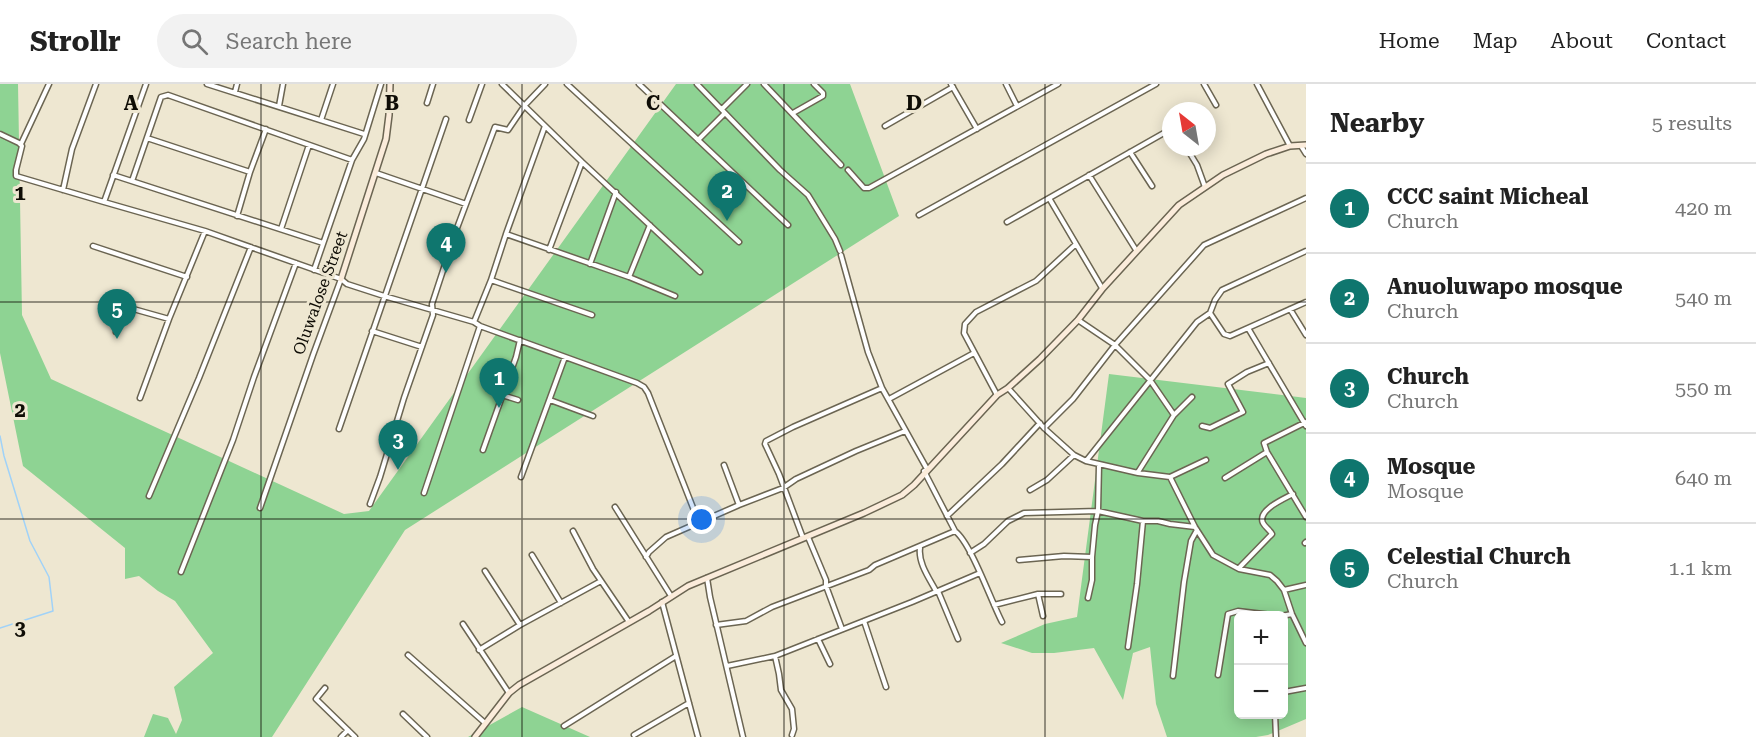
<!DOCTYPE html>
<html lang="en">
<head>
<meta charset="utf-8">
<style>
  body { margin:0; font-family:"Roboto Serif",serif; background:#f2f2f2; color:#222 }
  .controls { position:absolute; right:18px; bottom:18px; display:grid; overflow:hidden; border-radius:9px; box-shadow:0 3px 15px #0003 }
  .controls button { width:54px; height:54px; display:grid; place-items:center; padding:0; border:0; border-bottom:2px solid #e0e0e0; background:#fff; color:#222; font:30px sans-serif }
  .compass { position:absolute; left:1162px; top:18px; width:54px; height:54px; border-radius:50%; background:#fff; box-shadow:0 3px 15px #0003; rotate:329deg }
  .you { position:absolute; left:702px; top:436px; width:21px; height:21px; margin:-15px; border:4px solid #fff; border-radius:50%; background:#1a73e8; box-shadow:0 0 0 9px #1a73e833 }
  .badge { display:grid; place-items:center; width:39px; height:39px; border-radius:50%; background:#0f766e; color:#fff; font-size:20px; font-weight:700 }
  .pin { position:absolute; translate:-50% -50px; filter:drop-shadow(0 2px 3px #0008) }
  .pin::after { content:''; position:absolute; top:32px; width:21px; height:18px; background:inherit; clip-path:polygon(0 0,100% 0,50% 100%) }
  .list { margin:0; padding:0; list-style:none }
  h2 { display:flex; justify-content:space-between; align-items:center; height:78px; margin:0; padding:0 24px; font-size:26px }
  h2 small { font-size:20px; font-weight:400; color:#767676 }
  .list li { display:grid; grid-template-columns:39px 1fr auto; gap:18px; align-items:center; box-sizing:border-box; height:90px; padding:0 24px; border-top:2px solid #e0e0e0 }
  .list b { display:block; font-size:22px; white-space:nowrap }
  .list p { margin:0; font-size:20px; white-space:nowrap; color:#767676 }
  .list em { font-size:20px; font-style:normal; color:#767676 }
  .icon { flex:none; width:33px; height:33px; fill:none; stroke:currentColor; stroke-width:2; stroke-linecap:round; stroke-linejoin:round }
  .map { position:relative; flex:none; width:1306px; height:653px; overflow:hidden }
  header { display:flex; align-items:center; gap:36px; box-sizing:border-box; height:84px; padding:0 30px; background:#fff; border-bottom:2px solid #e0e0e0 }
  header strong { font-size:28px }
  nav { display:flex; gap:33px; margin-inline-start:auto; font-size:21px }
  .search { width:420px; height:54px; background:#f2f2f2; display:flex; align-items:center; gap:15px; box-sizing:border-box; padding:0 21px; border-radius:33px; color:#767676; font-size:22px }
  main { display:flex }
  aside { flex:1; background:#fff }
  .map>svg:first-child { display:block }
  .green { fill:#8ed393; fill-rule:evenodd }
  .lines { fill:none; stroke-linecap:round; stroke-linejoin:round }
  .stream { stroke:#a0d2f8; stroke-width:1.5 }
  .street-casing { stroke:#6b6552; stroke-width:7 }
  .secondary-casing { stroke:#6b6552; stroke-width:8 }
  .street { stroke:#fff; stroke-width:4 }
  .secondary { stroke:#fbecdb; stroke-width:5 }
  .grid { fill:none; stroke:#0e0c05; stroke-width:1.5; stroke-opacity:0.55 }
  .labels { text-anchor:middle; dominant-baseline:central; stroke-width:6; stroke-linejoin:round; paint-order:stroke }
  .street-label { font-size:16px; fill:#0e0c05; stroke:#eee7d1 }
  .grid-label { font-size:20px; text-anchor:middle; font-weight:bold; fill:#0e0c05; stroke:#eee7d1; stroke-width:6; stroke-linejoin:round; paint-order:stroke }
</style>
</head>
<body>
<header>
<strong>Strollr</strong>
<div class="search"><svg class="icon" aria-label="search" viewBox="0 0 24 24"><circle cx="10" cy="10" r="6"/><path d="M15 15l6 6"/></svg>Search here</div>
<nav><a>Home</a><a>Map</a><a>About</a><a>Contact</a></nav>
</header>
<main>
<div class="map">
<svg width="1306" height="653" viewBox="0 0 1306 653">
  <rect width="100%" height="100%" fill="#eee7d1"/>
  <path class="green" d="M0 0H18L22 231 51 295 344 430 369 427 676 0H850L899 132 405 446 272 653H144L153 630 168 634 176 650 182 636 174 603 213 569 175 517 158 507 139 492 125 495V464L23 382 0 269Z
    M1109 290 1306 314V635L1268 651 1256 653H1167L1156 620 1150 563 1133 569 1123 616 1094 564 1054 569H1032L1001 559 1045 540 1077 533ZM1238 532H1284V630H1238Z
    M522 623 590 653H468Z"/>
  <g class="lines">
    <path class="stream" d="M0 352 4 372 30 457 49 493 53 527 0 544"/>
    <g class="street-casing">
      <path id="street" d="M146 0 104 118 205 147 341 195 347 200 384 212 474 238 480 242 637 299 644 303 648 309 699 439
        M207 0 364 50
        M502 0 582 78 700 188
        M567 0 739 158
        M639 0 788 141
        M697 0 780 86 808 111 835 155 840 167
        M764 0 841 81
        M951 0 977 45
        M1006 0 1017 22
        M1204 0 1216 21
        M1257 0 1290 62
        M235 8 237 0
        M427 19 433 0
        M279 22 283 0
        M722 25 747 0
        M793 29 823 12V9L814 0
        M321 36 333 0
        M469 36 482 0
        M885 42 953 3
        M0 50 19 59 22 62 16 86V92L104 118
        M147 54 250 88
        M698 56 725 29
        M21 60 49 0
        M1301 62 1306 70
        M1186 63 1197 81 1205 103
        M1130 68 1152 102
        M848 86 864 104H869L1058 0
        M376 89 466 120
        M113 91 323 159
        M1089 91 1136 166
        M132 97 161 13 168 11 352 76
        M63 106 72 65 96 0
        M1049 114 1102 204
        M919 131 1156 0
        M237 132 250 88 266 45
        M1007 138 1171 45
        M281 145 309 61
        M506 150 629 193 675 212
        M93 162 187 193
        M549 166 582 78
        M841 171 868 268 882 304 927 385
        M590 180 616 108
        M314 186 352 76 364 55 381 0
        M629 193 650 141
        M491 196 592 231
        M112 219 169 235
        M1290 225 1306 251
        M1210 229 1224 250 1230 252 1306 218
        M1078 236 1115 261 1150 296 1174 331
        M474 238 491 196 506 150 545 42
        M1248 244 1306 342
        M372 247 422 263
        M116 248 126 223
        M1008 304 1044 344 1074 371 1086 377 1138 389 1170 393 1206 376
        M502 311 518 316
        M997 311 964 249 965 240 976 228 1036 197 1076 160
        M140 314 169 235 205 147
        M889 315 974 269
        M550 316 593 332
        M1306 338 1264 359 1267 368 1306 433
        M1202 342 1210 344 1243 328 1228 300 1247 288 1269 279
        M1044 344 1073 315 1115 261 1204 161 1306 114
        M339 345 446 35
        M483 366 516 273 520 256
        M1086 377 1197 238 1210 229 1215 216 1222 206 1306 167
        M724 381 739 421
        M924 387 955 447C971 459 991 517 1002 538
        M1138 388 1174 331 1192 313
        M521 393 565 273
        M1170 393 1195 443 1213 471 1239 485 1270 491 1277 497 1284 506 1292 530 1306 559
        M1225 394 1267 368
        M1030 406 1047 396 1074 371
        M424 409 480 242
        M149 412 199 294 251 163
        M370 420 380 393 404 314 433 231 432 220 457 144 495 43 508 46 525 21 545 0
        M615 423 671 512
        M260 424 313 271 341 195
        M947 432 1002 380 1040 339
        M573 447 593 485 629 538
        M808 453 826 496V502L842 545
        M803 454 779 390 765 360 766 357 793 343 882 304
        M1305 459 1306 458
        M920 464C918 479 929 494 936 507
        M970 469 984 460 1008 437 1024 429 1098 427 1143 437H1158L1170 440 1195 443
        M532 471 561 519
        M646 473 649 468 666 453 739 421 783 404 796 395 856 367 905 347
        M1019 476 1064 472 1092 473
        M1239 484 1272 450C1270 446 1265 443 1263 439 1257 426 1284 415 1293 410
        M485 487 520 541
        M181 488 233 356 254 293 296 179
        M707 494 710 513 743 653
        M1284 506 1306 501
        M938 507 958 555
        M1038 510 1043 532
        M1088 514 1092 496V473L1095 441 1098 427 1099 381
        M662 518 698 653
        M994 521 1038 510H1061
        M1281 532 1292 530
        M864 537 886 603
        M463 540 509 609
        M716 541 746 537 772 523 869 486 875 481 955 447
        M818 555 830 580
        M1128 563 1137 500 1143 437
        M479 566 520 541 601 497
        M408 571 485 639
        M775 572 779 590 781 606 792 625 794 645 792 651
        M727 582 775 572 912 518 980 489
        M1218 591 1228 530 1238 527 1279 532
        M1173 592 1184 498 1191 457 1197 446
        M325 604 316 615 355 653
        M1284 608 1306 604
        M403 630 427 653
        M1275 630 1276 653
        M564 642 676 572
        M634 651 689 619
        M341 653 348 646"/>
    </g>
    <g class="secondary-casing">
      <path id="secondary" d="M341 195 386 55 389 31 390 0
        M475 653 509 609 519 601 649 527 688 502 864 429 902 411 914 401 997 311 1008 304 1040 275 1078 236 1103 204 1179 121 1223 91 1266 70 1290 62 1306 61"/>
    </g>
    <use href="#street" class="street"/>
    <use href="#secondary" class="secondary"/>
  </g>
  <path class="grid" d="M261 0V653M522 0V653M784 0V653M1045 0V653M0 218H1306M0 435H1306"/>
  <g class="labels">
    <g class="street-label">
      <text transform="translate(320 209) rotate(-70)">Oluwalose Street</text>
    </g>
  </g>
  <g class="grid-label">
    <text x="131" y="26">A</text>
    <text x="392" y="26">B</text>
    <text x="653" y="26">C</text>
    <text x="914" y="26">D</text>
    <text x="20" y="116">1</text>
    <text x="20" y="333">2</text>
    <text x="20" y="551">3</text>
  </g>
</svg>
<div class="controls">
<button>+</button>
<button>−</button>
</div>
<svg class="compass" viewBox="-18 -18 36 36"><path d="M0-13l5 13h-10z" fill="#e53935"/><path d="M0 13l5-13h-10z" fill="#767676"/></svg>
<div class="you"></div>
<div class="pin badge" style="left:499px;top:324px">1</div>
<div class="pin badge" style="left:727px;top:137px">2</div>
<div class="pin badge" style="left:398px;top:386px">3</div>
<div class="pin badge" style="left:446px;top:189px">4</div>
<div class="pin badge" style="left:117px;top:255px">5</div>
</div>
<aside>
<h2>Nearby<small>5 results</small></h2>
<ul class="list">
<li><span class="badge">1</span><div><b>CCC saint Micheal</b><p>Church</p></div><em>420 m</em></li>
<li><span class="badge">2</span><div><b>Anuoluwapo mosque</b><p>Church</p></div><em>540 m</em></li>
<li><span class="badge">3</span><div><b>Church</b><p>Church</p></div><em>550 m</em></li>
<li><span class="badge">4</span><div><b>Mosque</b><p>Mosque</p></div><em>640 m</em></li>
<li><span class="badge">5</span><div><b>Celestial Church</b><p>Church</p></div><em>1.1 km</em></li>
</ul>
</aside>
</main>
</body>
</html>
